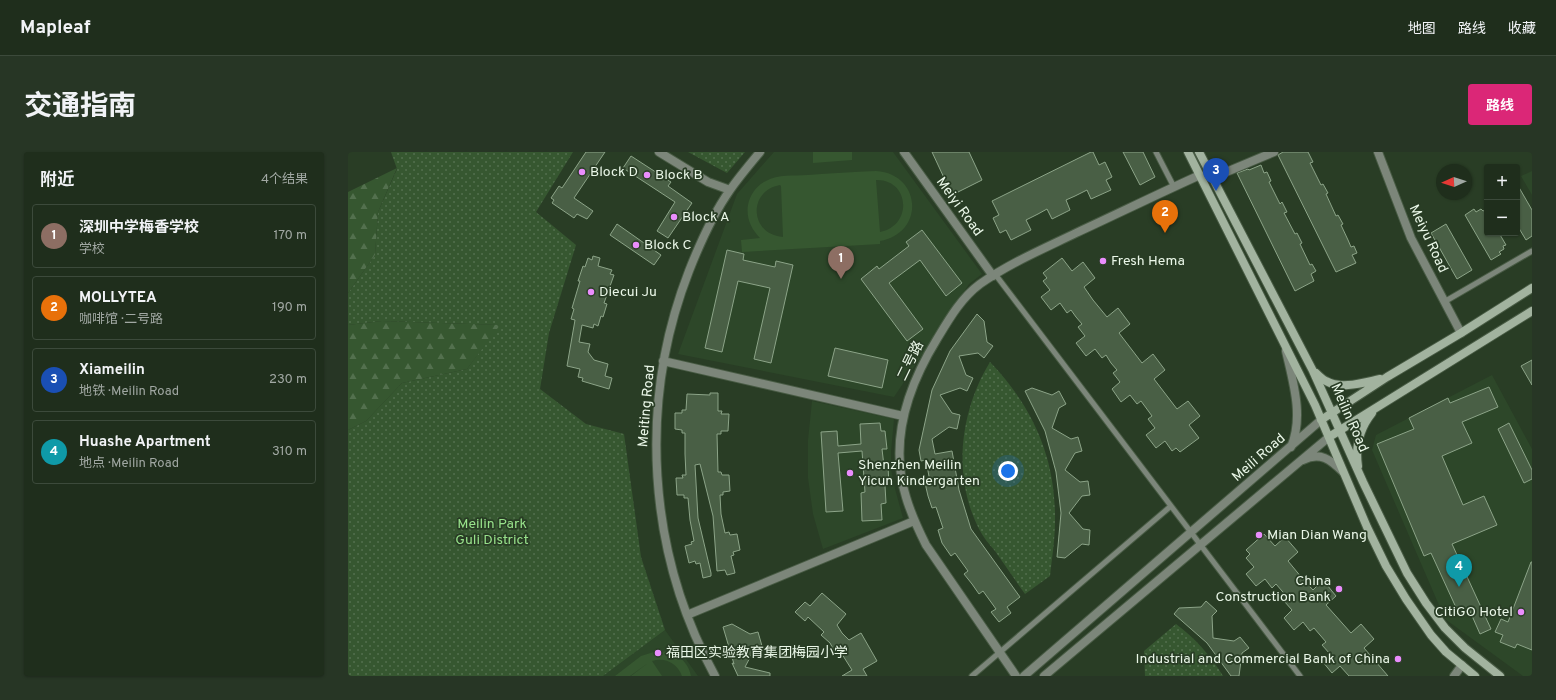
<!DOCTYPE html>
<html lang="zh">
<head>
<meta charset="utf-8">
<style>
  body { margin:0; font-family:Overpass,"Noto Sans SC",sans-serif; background:#273625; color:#f1f3f6 }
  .controls { position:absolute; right:12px; top:12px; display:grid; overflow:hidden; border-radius:4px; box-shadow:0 1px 3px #0004 }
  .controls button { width:36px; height:36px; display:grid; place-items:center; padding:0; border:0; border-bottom:1px solid #3c4a3b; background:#1f2e1c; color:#f1f3f6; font:20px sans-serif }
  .compass { position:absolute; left:1088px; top:12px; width:36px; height:36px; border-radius:50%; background:#1f2e1c; box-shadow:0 1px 3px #0004; rotate:267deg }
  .you { position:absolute; left:660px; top:319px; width:14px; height:14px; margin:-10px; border:3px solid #fff; border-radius:50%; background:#1a73e8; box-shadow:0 0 0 6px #1a73e833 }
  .badge { display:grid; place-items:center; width:26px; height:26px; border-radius:50%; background:#db2777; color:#fff; font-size:13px; font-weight:700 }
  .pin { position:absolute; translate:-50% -33px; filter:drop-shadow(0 1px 2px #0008) }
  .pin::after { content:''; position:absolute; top:21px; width:14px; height:12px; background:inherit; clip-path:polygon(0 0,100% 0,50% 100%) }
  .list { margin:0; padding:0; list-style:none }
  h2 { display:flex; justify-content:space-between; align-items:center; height:52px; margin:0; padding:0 16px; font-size:17px }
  h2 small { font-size:13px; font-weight:400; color:#a1a8a3 }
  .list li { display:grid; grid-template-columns:26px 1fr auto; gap:12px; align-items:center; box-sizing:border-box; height:64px; margin:0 8px 8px; padding:0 8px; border:1px solid #3c4a3b; border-radius:4px }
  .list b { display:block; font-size:15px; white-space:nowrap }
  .list p { margin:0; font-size:13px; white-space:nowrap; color:#a1a8a3 }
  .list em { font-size:13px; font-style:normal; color:#a1a8a3 }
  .map { position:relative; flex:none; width:1184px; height:524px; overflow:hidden; border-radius:4px }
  header { display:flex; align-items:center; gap:24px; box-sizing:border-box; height:56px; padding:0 20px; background:#1f2e1c; border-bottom:1px solid #3c4a3b }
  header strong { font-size:19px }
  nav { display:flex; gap:22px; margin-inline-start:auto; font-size:14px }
  .intro { display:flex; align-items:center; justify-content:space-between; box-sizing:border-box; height:96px; padding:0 24px }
  h1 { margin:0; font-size:28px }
  .button { padding:10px 18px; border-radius:4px; background:#db2777; color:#fff; font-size:14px; font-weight:700 }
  main { display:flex; gap:24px; padding:0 24px }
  aside { flex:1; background:#1f2e1c; border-radius:4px; box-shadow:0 1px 3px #0004 }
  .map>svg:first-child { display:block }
  .built { fill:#2d4729 }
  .grass { fill:url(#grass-dots) }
  .forest { fill:url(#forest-firs) }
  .pitch { fill:#365730; fill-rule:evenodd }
  .building { fill:#495f45; stroke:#8ca488 }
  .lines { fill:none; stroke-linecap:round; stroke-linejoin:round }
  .service-casing { stroke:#485b44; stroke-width:7 }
  .minor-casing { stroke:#485b44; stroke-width:10 }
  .tertiary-casing { stroke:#485b44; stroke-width:10 }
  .secondary-casing { stroke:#485b44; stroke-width:10 }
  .service { stroke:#7c867a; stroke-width:5 }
  .minor { stroke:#7c867a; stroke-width:8 }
  .tertiary { stroke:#7c867a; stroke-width:8 }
  .secondary { stroke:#a2b39f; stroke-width:8 }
  .poi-dot { fill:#ea8dfd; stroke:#293d25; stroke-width:1.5 }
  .labels { text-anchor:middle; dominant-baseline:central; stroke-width:3.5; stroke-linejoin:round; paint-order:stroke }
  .poi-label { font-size:14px; fill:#eaf7e8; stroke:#293d25; text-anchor:start }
  .street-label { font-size:14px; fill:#eaf7e8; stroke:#293d25 }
  .park-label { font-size:14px; fill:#98e28b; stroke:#293d25 }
</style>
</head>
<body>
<header>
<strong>Mapleaf</strong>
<nav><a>地图</a><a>路线</a><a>收藏</a></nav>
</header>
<div class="intro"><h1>交通指南</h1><a class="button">路线</a></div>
<main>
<aside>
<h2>附近<small>4个结果</small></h2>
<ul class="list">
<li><span class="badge" style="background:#8d6e63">1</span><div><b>深圳中学梅香学校</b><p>学校</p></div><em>170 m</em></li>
<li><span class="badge" style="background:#e8710a">2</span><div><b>MOLLYTEA</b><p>咖啡馆 · 二号路</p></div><em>190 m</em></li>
<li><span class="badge" style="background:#1a4fb4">3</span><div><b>Xiameilin</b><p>地铁 · Meilin Road</p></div><em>230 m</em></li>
<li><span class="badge" style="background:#0f9aa8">4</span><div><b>Huashe Apartment</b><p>地点 · Meilin Road</p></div><em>310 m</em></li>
</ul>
</aside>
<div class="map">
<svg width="1184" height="524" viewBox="0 0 1184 524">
  <defs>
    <pattern id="grass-dots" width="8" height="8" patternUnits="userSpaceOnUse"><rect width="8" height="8" fill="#365730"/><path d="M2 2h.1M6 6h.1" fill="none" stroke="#53704e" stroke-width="1.8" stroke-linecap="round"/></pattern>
    <pattern id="forest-firs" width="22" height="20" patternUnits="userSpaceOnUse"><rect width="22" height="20" fill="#365730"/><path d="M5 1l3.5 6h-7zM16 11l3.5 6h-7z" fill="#53704e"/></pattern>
  </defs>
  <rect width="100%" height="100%" fill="#293d25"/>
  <path class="built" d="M426 0H545L634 122 621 132 546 245 330 202 389 42Z
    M1184 19V43L1173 24Z
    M1144 223 1184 297V524H1175L1097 467 1024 298 1028 283Z
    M464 249 546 267 543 300V317L546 333 555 366 475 397 465 362 460 326V288Z
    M317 478 350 524H255Z"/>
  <path class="grass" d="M43 0H225L188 60 228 93 201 181 192 237 238 272 276 282 293 405 317 478 255 524H0V278L18 269 54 231 119 217 151 173 34 169 0 173V141L27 103 30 60 49 17Z
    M340 0H397L379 21Z
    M642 210C685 255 708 306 707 369 707 387 704 406 702 424L677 442C667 428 657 413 647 399 641 392 635 385 631 377 604 324 612 259 642 210Z
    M828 472C847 486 863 504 875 524H797L796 499Z"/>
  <path class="forest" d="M49 16 30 60 27 103 0 141V40Z
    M34 169 152 173 119 217 54 231 18 269 0 278V173Z"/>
  <path class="pitch" d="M465 0H504V8L465 11Z
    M528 19C574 22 577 81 532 89V92L394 100 393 88 412 86C403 77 398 66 400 53 402 43 408 34 418 29 430 22 446 24 460 23 483 21 506 20 528 19ZM528 28C562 27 565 74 532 80ZM432 33 433 34 435 85C402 83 399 39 432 33Z
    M309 499C325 499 340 507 343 524H334C329 511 317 505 304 509L314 524H283L300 511 282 524H267L293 504Z"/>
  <path class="building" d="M238 0H257L226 46 245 59 239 67 229 62 226 66 204 51 206 48 203 46 211 34 214 36Z
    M584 0H621L634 28 604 43Z
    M743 0H745L751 13 757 10 764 25 758 28 763 38 743 47 739 38 727 44 718 48 722 58 704 67 699 57 690 62 678 68 683 78 663 88 658 78 652 81 645 66 651 63 644 49Z
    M775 0H795L807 25 792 33Z
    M935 0H960L965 10 962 11 973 33 975 32 980 41 978 42 988 64 990 63 995 72 993 73 1000 88 1003 95 1006 94 1009 101 1004 103 1008 111 988 120 930 3Z
    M283 4 323 30 320 34 344 51 320 86 309 79 327 50 275 16Z
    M913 13 916 21 919 20 923 29 921 30 932 52 934 50 939 60 936 61 947 82 949 81 954 91 952 92 962 113 964 112 968 119 963 122 966 129 947 139 889 21 900 17 901 18Z
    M1169 32 1184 58V84L1178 88 1169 73Z
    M1126 57 1128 60 1133 57 1135 59 1139 57V81H1151L1158 93 1155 94 1156 97 1151 100 1153 102 1143 108 1117 63Z
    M269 72 313 103 306 113 262 83Z
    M1098 72 1124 118 1109 127 1083 81Z
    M574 78 614 131 598 144 572 108 541 131 575 177 559 189 513 127 529 114 531 117 561 94 558 90Z
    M379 98 396 102 395 108 427 115 428 109 445 113 423 211 406 207 422 136 390 129 374 200 357 196Z
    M245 104 252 106 250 114 264 118 262 122 266 123 256 151 259 152 255 165 253 164 250 174 246 172 245 176 234 173 231 190 242 192 240 200 246 208 260 212 257 224 264 226 261 237 234 229 235 226 230 225 232 217 219 214 227 168 223 167 226 157 224 156 232 129H230L235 114 237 115 240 106 244 108Z
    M714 106 724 119 735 110 747 126 736 135 745 148 759 165 770 156 782 172 771 181 794 211 805 202 817 218 806 227 829 257 840 249 852 264 841 273 851 286 832 300 828 296 824 299 817 289 808 296 798 283 807 276 800 267 804 264 793 249 789 252 782 243 773 250 764 237 772 230 765 221 769 218 763 211 758 203 754 206 747 197 738 204 728 191 737 184 730 175 734 172 728 165 723 158 719 161 712 151 703 158 693 145 702 138 695 129 699 126 695 121Z
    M629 162 636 169 639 190 645 194 636 206 630 201 611 204 618 223 625 226 619 239 612 236 592 243 604 261 612 263 609 277 601 275 584 287 587 302 604 299 611 338 623 377 672 445 659 455 663 461 651 470 643 460 648 457 635 439 631 442 624 432 616 422 620 419 607 401 603 404 594 391 590 378 595 376 588 355 584 356 580 344 577 331 582 330 578 308 573 309 571 298 584 238 602 199Z
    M487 196 540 208 534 236 480 224Z
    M1184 208V233L1173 214Z
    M1141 235 1150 255 1114 270 1124 291 1094 304 1115 353 1136 344 1149 373 1104 392 1143 477 1132 482 1121 457 1111 462 1083 401 1076 404 1029 292 1066 277 1061 266 1100 246 1102 251Z
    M684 236 704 243 711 239 718 252 711 256 704 276 723 287 730 285 734 299 727 301 717 318 732 330 740 329 742 343 734 344 721 361 735 377 742 378 741 393 734 392 717 406 709 405 713 361 708 320 697 279 677 239Z
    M362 241H370V259H374L373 262H381L380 279H373V282H369L370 320H373L374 323H381L382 339 375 340V343H372L373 362 377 381 381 380 382 383 389 382 392 398 385 400 386 403 383 404 387 421 379 423 377 418 369 419 365 364 352 312 347 313 350 366 363 421V424L355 426 352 411 348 412 347 409 341 411 337 394 344 392 343 390 346 389 342 368 340 346H336V343H329L328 326H335L334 323H338L337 302V281H334V278L327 277V261H334V258H338L339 242 362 243Z
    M532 271 533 279H537L539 297H534L536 314H540L541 333 537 334 538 351 533 352 534 368 514 369 513 341 517 340 514 299 490 301 495 359 478 360 473 280 489 279 490 294 513 292 512 272Z
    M1161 271 1184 318V327L1176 331 1150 277Z
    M916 382 927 394 937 385 950 400 940 409 954 426 965 438 975 428 988 444 978 453 1003 481 1013 472 1026 487 1016 496 1040 524H1001L992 514 984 521 974 509 982 502 974 493 978 490 966 476 962 479 955 470 946 478 936 466 944 458 936 449 940 446 928 432 924 436 917 427 908 434 898 422 906 415 898 406 902 402 898 398Z
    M1183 410H1184V498L1169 492 1167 496 1152 490 1155 483 1147 480 1153 467 1160 470Z
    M474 441 498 462 489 473 494 481 501 488 513 481 529 509 515 517 519 524H494L504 518 492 499 488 502 482 491 473 483 476 480 460 465 457 469 447 460 457 450 462 454Z
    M858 449 869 459 864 464 865 486 886 489 892 485 901 496 894 501 891 524H883L859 491 826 462 831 456 853 455Z
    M384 472 402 482 410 480 414 494 407 496 397 515 422 521V524H390L384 511 386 512 375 475Z"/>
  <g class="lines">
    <g class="service-casing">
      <path id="service" d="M808 0 826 35
        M647 122 952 524
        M1096 150 1184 99
        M624 524 823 354"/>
    </g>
    <g class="minor-casing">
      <path id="minor" d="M311 0 360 30 382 38
        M556 0 645 124
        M1030 0 1063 86 1113 181
        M864 26 926 0
        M315 209 555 264
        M339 463 566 369
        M367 524C299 400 290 250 341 119 352 91 365 62 382 38 391 25 402 12 412 0
        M668 524 578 393C570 377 563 362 558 345 541 290 560 234 589 187 601 167 613 146 632 132 662 111 695 97 728 81 769 62 810 42 852 23
        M1106 524 1114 513"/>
    </g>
    <g class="tertiary-casing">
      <path id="tertiary" d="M938 199C945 230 956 265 943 295
        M955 308C972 299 983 308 995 320
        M676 524 973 268
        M696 524 981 285"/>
    </g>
    <g class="secondary-casing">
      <path id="secondary" d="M840 0 967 253 1019 375 1038 414 1058 447 1083 483 1098 500 1127 524
        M851 0 965 219 1015 330 1059 421 1078 451 1097 476 1117 496 1152 524
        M968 221C971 224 974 227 978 229 993 238 1017 230 1032 227
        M973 268 1039 225 1113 181 1184 136
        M981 285 1184 159
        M1010 314C1007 294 1012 276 1024 261"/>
    </g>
    <use href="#service" class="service"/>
    <use href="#minor" class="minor"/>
    <use href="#tertiary" class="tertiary"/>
    <use href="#secondary" class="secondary"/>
  </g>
  <g class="poi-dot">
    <circle cx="234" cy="20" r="4"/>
    <circle cx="299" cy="23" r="4"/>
    <circle cx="326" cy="65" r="4"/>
    <circle cx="288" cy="93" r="4"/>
    <circle cx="755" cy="109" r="4"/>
    <circle cx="243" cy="140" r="4"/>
    <circle cx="502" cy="321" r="4"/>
    <circle cx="911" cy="383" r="4"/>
    <circle cx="991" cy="437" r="4"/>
    <circle cx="1173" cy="460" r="4"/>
    <circle cx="310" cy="501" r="4"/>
    <circle cx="1050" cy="507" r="4"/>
  </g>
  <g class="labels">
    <g class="poi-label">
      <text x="242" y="20">Block D</text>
      <text x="307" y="23">Block B</text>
      <text x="334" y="65">Block A</text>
      <text x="296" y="93">Block C</text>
      <text x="763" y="109">Fresh Hema</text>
      <text x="251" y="140">Diecui Ju</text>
      <text x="510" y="313">Shenzhen Meilin<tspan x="510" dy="16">Yicun Kindergarten</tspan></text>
      <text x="919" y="383">Mian Dian Wang</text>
      <text x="983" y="429" text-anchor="end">China<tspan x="983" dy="16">Construction Bank</tspan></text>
      <text x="1165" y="460" text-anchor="end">CitiGO Hotel</text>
      <text x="318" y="501">福田区实验教育集团梅园小学</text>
      <text x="1042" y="507" text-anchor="end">Industrial and Commercial Bank of China</text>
    </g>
    <g class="street-label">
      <text transform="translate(611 55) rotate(54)">Meiyi Road</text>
      <text transform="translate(1080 87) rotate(65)">Meiyu Road</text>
      <text transform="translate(563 209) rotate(-64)">二号路</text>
      <text transform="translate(299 254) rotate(-85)">Meiting Road</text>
      <text transform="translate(1001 266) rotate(66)">Meilin Road</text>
      <text transform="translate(911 306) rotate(-41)">Meili Road</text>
    </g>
    <g class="park-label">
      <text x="144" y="372">Meilin Park<tspan x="144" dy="16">Guli District</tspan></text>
    </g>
  </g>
</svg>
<div class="controls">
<button>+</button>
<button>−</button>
</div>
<svg class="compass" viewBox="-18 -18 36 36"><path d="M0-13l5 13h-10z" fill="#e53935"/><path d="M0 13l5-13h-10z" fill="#a1a8a3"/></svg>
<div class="you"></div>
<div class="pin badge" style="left:493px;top:127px;background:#8d6e63">1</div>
<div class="pin badge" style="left:817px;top:81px;background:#e8710a">2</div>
<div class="pin badge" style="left:868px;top:39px;background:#1a4fb4">3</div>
<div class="pin badge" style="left:1111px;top:435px;background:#0f9aa8">4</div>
</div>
</main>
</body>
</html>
